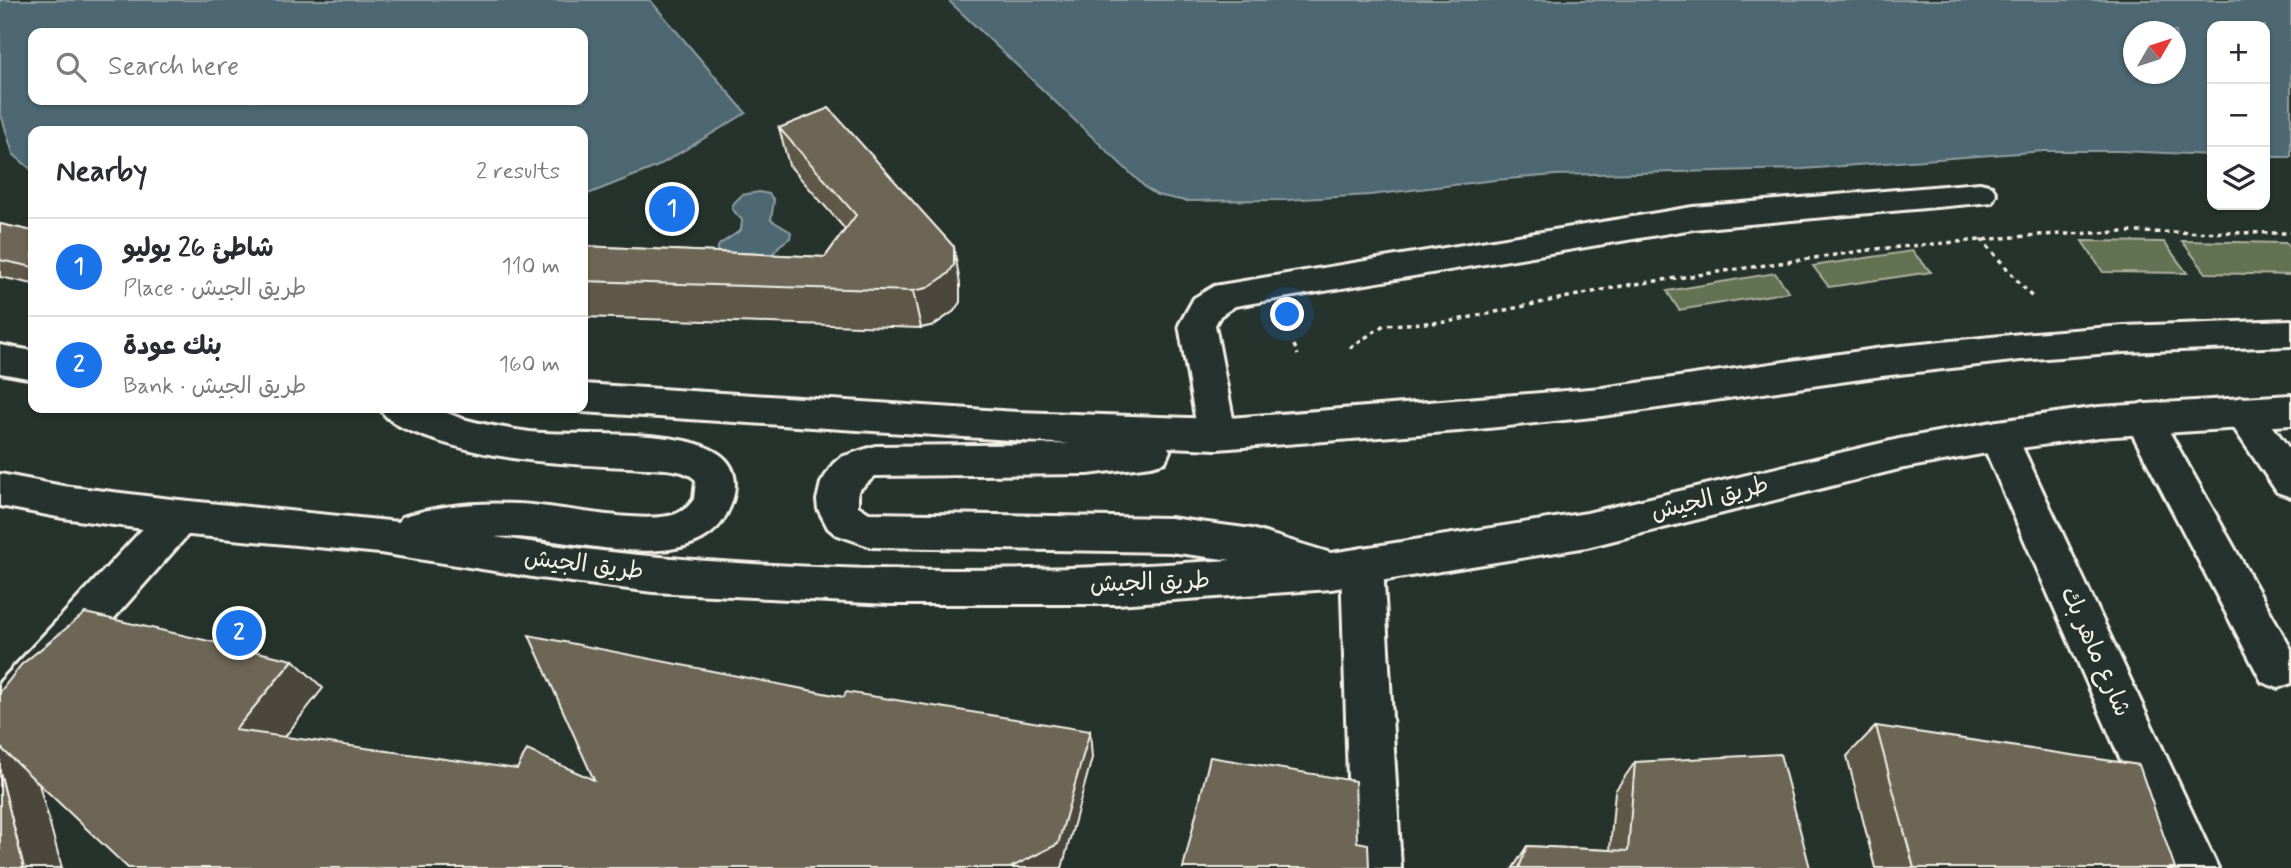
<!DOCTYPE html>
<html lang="en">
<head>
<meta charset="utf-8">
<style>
  body { margin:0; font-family:Mynerve,"Playpen Sans Arabic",sans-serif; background:#f2f2f3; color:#2b2b33 }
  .controls { position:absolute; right:21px; top:21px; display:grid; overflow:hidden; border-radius:14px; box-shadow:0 2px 5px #0004 }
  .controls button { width:63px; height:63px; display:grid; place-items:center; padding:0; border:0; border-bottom:2px solid #e1e1e2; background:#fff; color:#2b2b33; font:35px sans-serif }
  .compass { position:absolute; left:2123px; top:21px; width:63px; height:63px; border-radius:50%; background:#fff; box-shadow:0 2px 5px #0004; rotate:51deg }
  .you { position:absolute; left:1288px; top:315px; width:24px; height:24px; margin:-18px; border:5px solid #fff; border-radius:50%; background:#1a73e8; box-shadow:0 0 0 10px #1a73e833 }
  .badge { display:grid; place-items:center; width:46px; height:46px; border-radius:50%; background:#1a73e8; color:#fff; font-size:23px; font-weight:700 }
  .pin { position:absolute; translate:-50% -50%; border:4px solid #fff; box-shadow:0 2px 7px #0006 }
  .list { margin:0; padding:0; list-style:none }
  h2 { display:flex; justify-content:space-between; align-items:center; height:91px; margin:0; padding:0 28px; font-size:30px }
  h2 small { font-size:23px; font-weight:400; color:#7c7c81 }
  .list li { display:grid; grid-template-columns:46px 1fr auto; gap:21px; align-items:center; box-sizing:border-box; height:98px; padding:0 28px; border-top:2px solid #e1e1e2 }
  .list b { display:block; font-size:26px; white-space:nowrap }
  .list p { margin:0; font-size:23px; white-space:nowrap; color:#7c7c81 }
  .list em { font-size:23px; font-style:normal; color:#7c7c81 }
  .icon { flex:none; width:38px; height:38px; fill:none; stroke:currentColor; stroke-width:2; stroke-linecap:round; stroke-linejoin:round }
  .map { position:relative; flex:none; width:2291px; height:868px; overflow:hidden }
  .search { position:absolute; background:#fff; box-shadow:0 2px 5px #0004; left:28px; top:28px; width:560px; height:77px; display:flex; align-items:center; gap:18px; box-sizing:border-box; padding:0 24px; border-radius:14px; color:#7c7c81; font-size:26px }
  .panel { position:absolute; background:#fff; box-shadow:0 2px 5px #0004; left:28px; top:126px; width:560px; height:287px; border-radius:14px }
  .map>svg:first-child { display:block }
  .green { fill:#637253; stroke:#acb29e; stroke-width:2 }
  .water { fill:#4d6772; stroke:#909ea1; stroke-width:2; fill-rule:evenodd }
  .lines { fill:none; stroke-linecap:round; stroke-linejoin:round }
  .minor-casing { stroke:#f4f1e8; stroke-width:6 }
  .highway-casing { stroke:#f4f1e8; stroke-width:6 }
  .path { stroke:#f4f1e8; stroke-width:3.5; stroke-dasharray:4.5 4.5; stroke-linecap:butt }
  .minor { fill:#26332d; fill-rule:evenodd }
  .highway { fill:#26332d; fill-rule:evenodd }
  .wall { fill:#5e584a; stroke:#f4f1e8; stroke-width:2 }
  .shaded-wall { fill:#4c473c; stroke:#f4f1e8; stroke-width:2 }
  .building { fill:#6d6656; stroke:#f4f1e8; stroke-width:2 }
  .labels { text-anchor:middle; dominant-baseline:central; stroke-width:5; stroke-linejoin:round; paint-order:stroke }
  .street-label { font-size:24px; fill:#f4f1e8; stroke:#26332d }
</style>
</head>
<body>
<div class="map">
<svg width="2291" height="868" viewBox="0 0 2291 868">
  <rect width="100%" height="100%" fill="#26332d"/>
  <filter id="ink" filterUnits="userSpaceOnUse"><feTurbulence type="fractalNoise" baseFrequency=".0143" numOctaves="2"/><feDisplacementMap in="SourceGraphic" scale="14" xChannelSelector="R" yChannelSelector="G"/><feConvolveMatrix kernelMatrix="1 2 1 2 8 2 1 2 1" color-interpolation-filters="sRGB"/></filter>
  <g filter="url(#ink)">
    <path class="green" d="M2082 241 2164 242 2187 273 2103 272Z
      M2182 241 2286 243 2291 250V275L2206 273Z
      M1912 251 1931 272 1829 287 1813 266Z
      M1775 273 1789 292 1679 310 1667 291Z"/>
    <path class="water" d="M0 0H650L746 113 656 167 583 196V131H33V171L13 154 0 111ZM33 33H583V100H33Z
      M948 0H2291V157H2265V26H2212V155L2120 151H2045L1803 169 1556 175 1495 180 1370 195 1286 200 1185 201 1157 195 1146 188ZM2134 32H2176V74H2134Z
      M759 192 769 194 774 200 771 220 791 232 790 238 780 245 771 256 716 253 719 245 741 230 742 220 732 209 733 204 742 195Z"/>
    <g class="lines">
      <g class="minor-casing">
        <path id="minor" d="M1980 183 1992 186 1996 194 1992 202 1693 229 1235 306 1220 316 1215 325 1236 434 1231 445 1217 449 1203 445 1198 434 1179 325 1194 298 1214 286 1693 207Z
          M2242 397 2255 402 2291 451V497L2277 492 2223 412 2229 402Z
          M2143 403 2156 408 2291 649V683L2278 688 2262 682 2124 418 2130 408Z
          M1998 421 2012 425 2017 436 2218 868H2168L1979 436 1984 425Z
          M179 500 193 505 199 517 193 529 16 729 0 735V682L165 505Z
          M1362 548 1377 554 1383 566 1401 868H1351L1341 566 1347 554Z"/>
      </g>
      <g class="highway-casing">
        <path id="highway" d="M2291 320V346L2124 352 2021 360 1882 376 1602 416 1459 431 1217 449 1168 447 1170 451 1165 462 1151 466 1088 474 875 476 858 491V506L869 513 1170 518 1252 529 1331 553 1587 513 1899 439 1998 421 2099 407 2291 395V425L2099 437 1998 451 1899 469 1587 547 1331 589 1117 604H889L653 592 539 578 380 553 179 534 63 518 0 506V474L63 486 179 500 399 522 402 517C438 505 480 502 518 504 555 505 648 527 678 513 685 510 690 505 694 499L696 480C684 468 662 469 645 468 571 464 500 463 429 438 411 431 389 425 380 408 396 407 417 405 433 408 443 410 453 416 463 419 485 425 508 429 530 432 579 437 680 427 719 454 741 469 737 495 726 515 716 536 692 546 670 549 612 557 554 535 495 537 737 574 987 577 1231 560L1170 552 872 547 835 534 828 528 818 509 817 500 821 483 833 464 841 457 875 446 1070 444 583 412 570 408H583V384L1017 412 1217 419 1602 388 1882 348 2021 334 2124 326Z
          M0 345 33 351V379L0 373Z"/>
      </g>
      <path class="path" d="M1981 239 2032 297
        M1294 345 1298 355
        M1350 348 1384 325 1447 322 1622 286 1876 249 2038 235 2122 232 2291 233"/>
      <use href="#minor" class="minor"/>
      <use href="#highway" class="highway"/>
    </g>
    <path class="wall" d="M779 128 960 284V302L954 311 934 325 921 328 583 317V246L825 257 845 229 789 165Z
      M0 224 33 231V284L0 277Z
      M1876 726 2175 868H1875L1847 756Z
      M1635 762 1810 868H1513L1527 846 1610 850 1615 791Z"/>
    <path class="shaded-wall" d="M954 247 960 284V302L954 311 934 325 921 328 913 291Z
      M293 660 323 688 269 757 235 730Z
      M1090 731 1092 758 1062 868H1010Z
      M0 744 34 766 62 868H24L0 772Z"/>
    <path class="building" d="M829 108 954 247V265L948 274 927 288 913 291 583 281V246L825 257 856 215 779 128Z
      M0 224 33 231V267L0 260Z
      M85 613 293 660 235 730 517 769 527 750 594 780 529 635 844 697 846 692 1090 731 1058 844 1010 868H128L0 747V692L21 665Z
      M1876 726 2139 765 2175 868H1914Z
      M1780 754 1810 868H1519L1527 846 1628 851 1635 762Z
      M1210 757 1355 781 1357 842 1368 844 1369 868H1183Z
      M0 772 24 868H0Z"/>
  </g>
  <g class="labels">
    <g class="street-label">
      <text transform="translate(1710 499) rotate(-14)">طريق الجيش</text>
      <text transform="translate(584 565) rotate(7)">طريق الجيش</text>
      <text transform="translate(1150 583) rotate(-2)">طريق الجيش</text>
      <text transform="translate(2095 652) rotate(66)">شارع ماهر بك</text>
    </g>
  </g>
</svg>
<div class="controls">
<button>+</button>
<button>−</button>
<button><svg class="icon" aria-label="layers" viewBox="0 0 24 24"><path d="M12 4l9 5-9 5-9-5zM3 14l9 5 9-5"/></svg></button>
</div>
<svg class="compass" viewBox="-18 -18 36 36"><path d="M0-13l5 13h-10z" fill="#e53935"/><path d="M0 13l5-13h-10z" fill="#7c7c81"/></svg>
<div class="you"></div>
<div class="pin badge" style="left:672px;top:209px">1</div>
<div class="pin badge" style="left:239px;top:633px">2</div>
<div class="search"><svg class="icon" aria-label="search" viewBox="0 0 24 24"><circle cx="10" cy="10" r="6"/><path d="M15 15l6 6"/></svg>Search here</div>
<section class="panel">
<h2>Nearby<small>2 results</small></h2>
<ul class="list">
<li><span class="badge">1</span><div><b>شاطئ 26 يوليو</b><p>Place · طريق الجيش</p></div><em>110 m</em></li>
<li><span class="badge">2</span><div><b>بنك عودة</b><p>Bank · طريق الجيش</p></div><em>160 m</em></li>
</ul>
</section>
</div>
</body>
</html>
